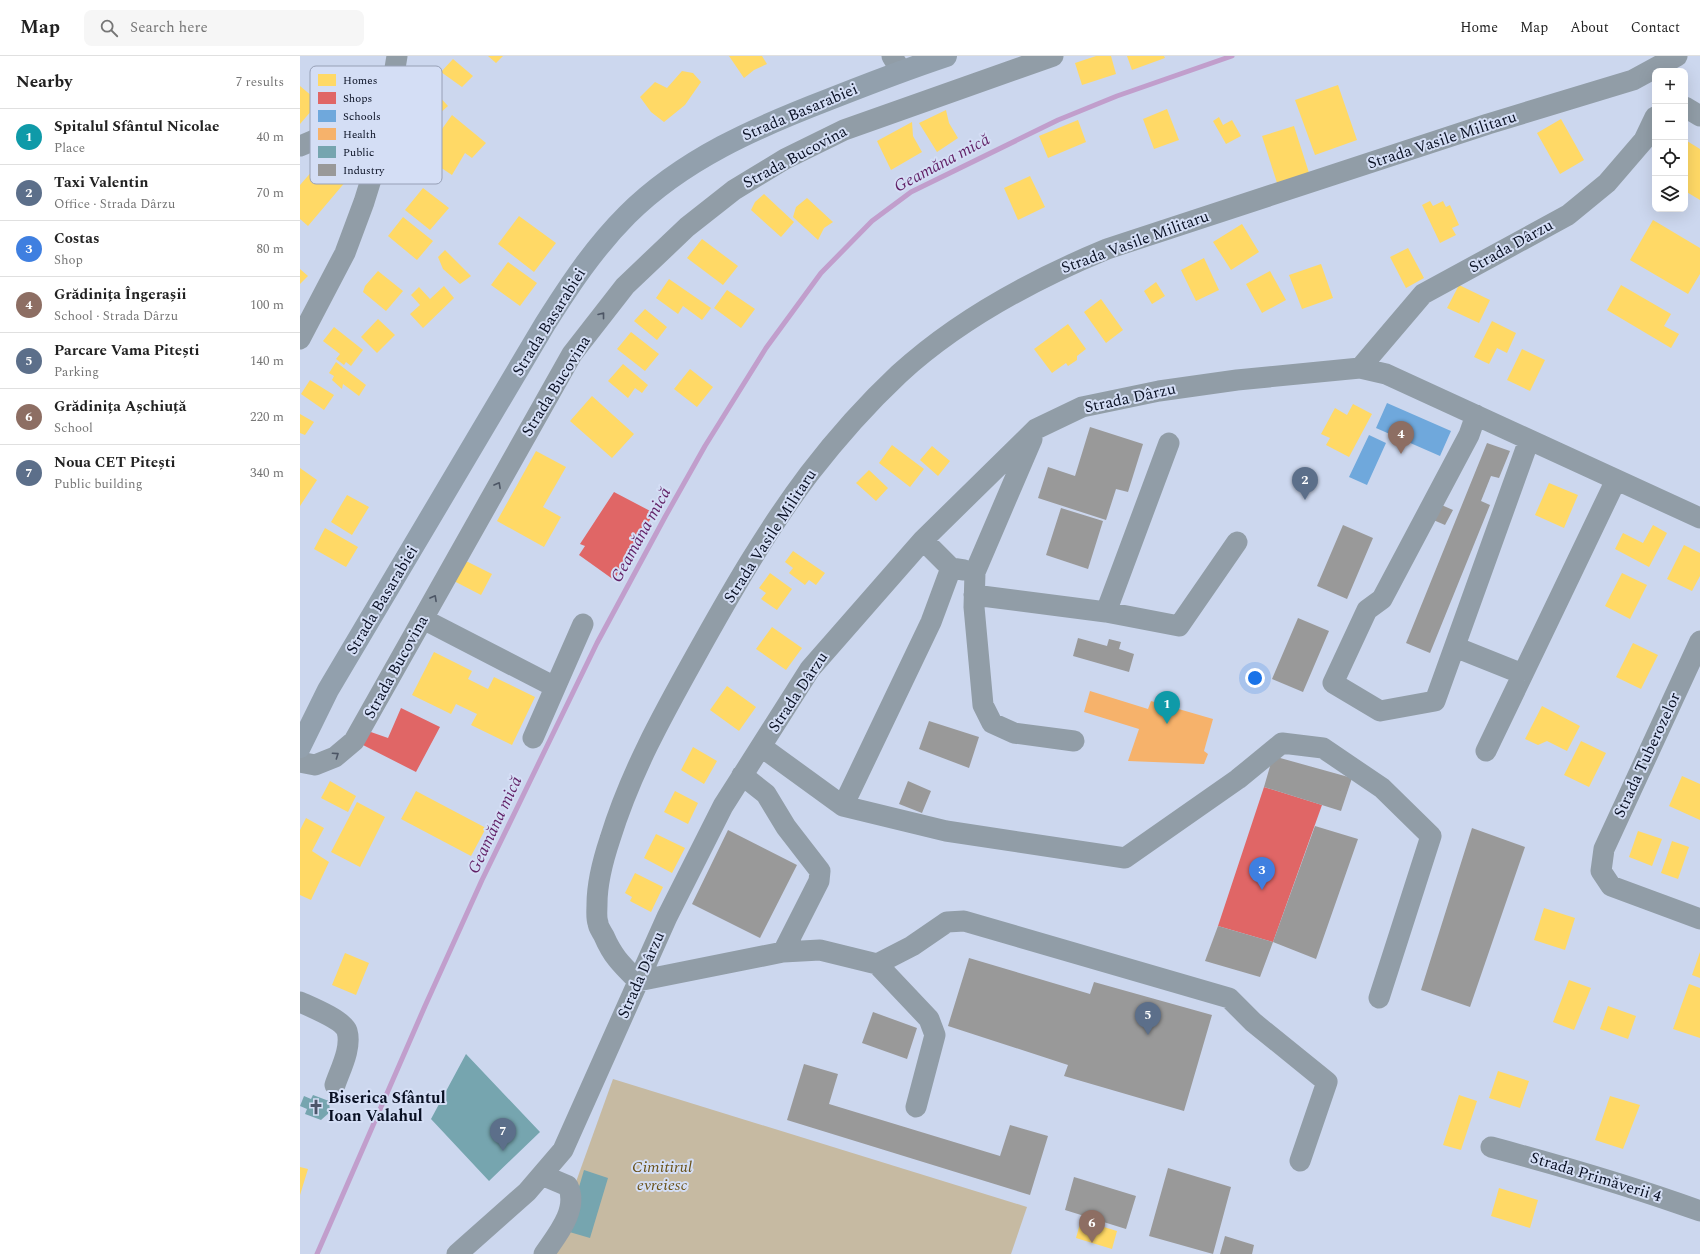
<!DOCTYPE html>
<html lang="en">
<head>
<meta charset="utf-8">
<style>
  body { margin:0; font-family:Spectral,serif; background:#f6f6f6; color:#222 }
  .controls { position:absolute; right:12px; top:12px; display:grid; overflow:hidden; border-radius:8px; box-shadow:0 4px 16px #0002 }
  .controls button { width:36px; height:36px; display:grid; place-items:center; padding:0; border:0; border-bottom:1px solid #e0e0e0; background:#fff; color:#222; font:20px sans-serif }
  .you { position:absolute; left:955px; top:622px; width:14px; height:14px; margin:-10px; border:3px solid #fff; border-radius:50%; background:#1a73e8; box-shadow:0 0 0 6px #1a73e833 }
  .badge { display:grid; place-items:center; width:26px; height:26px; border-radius:50%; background:#4d566a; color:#fff; font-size:13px; font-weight:700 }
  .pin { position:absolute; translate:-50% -33px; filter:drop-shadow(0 1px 2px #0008) }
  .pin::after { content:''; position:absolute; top:21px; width:14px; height:12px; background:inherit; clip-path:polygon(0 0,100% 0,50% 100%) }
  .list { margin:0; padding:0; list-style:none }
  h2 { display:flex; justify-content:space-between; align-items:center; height:52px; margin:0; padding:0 16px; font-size:17px }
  h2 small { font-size:13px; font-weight:400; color:#767676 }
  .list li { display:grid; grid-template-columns:26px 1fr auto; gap:12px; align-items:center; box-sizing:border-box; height:56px; padding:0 16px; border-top:1px solid #e0e0e0 }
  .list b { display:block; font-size:15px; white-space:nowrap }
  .list p { margin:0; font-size:13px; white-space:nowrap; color:#767676 }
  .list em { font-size:13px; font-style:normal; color:#767676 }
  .icon { flex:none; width:22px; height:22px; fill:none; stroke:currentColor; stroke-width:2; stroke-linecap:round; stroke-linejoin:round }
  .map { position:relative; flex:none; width:1400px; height:1198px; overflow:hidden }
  header { display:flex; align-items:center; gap:24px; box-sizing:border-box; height:56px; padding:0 20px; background:#fff; border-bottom:1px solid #e0e0e0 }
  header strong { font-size:19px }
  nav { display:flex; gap:22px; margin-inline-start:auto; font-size:14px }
  .search { width:280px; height:36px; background:#f6f6f6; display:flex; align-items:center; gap:10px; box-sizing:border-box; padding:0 14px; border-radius:8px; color:#767676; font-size:15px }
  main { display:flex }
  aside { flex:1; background:#fff }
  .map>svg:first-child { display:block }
  .green { fill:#c6baa2 }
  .homes { fill:#ffd966 }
  .shops { fill:#e06666 }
  .schools { fill:#6fa8dc }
  .health { fill:#f6b26b }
  .public { fill:#76a5af }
  .industry { fill:#999 }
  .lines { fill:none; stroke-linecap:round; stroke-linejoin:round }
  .stream { stroke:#c19ecc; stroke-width:5 }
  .minor { stroke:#919da7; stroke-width:21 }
  .major { stroke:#92a0ad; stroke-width:22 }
  .oneway { stroke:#4d5665 }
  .labels { text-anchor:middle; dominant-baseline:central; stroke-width:4; stroke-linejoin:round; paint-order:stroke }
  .street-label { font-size:16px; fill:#091023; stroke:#d4def5 }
  .poi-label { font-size:16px; font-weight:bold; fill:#091023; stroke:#d4def5; text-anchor:start }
  .park-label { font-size:16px; font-style:italic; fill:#695118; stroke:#d4def5 }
  .water-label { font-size:17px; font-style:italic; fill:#611f65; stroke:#d4def5 }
  .key { fill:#d4def5; stroke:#97a0b6; stroke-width:1 }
  .key-label { font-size:11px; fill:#091023 }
</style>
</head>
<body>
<header>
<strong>Map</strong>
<div class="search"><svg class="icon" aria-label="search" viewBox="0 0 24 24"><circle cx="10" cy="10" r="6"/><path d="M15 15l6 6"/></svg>Search here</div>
<nav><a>Home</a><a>Map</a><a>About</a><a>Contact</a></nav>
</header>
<main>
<aside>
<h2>Nearby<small>7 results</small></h2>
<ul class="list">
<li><span class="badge" style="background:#0f9aa8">1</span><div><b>Spitalul Sfântul Nicolae</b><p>Place</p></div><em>40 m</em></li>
<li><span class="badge" style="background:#5c6f8a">2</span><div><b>Taxi Valentin</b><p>Office · Strada Dârzu</p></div><em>70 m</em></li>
<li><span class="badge" style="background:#3f7fe0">3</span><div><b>Costas</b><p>Shop</p></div><em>80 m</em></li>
<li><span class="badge" style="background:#8d6e63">4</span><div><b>Grădinița Îngerașii</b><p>School · Strada Dârzu</p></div><em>100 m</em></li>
<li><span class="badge" style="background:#5c6f8a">5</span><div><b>Parcare Vama Pitești</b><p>Parking</p></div><em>140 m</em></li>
<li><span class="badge" style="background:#8d6e63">6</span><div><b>Grădinița Așchiuță</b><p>School</p></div><em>220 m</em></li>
<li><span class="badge" style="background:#5c6f8a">7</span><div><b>Noua CET Pitești</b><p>Public building</p></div><em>340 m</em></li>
</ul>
</aside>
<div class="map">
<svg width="1400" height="1198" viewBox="0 0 1400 1198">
  <rect width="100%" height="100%" fill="#ccd7ee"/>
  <path class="green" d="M313 1023 727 1151 711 1198H250Z"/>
  <path class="homes" d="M188 0H203L196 7Z
    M429 0H462L467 8 454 14 444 22Z
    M796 0H811L816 18 782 29 775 7Z
    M827 0H864L865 2 832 14Z
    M153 3 173 20 162 31 141 16Z
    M382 15 393 17 401 26 385 49 364 66 351 56 340 41 355 26 367 32Z
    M1038 29 1057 84 1015 99 995 44Z
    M0 30 19 46 0 68Z
    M137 38 148 50 119 76 110 66 118 59 112 52 121 44 126 49Z
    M867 53 879 84 854 93 843 63Z
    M646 54 649 67 658 82 637 96 619 67Z
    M152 59 186 87 172 102 165 97 152 119 134 107 127 94Z
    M919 61 923 69 932 64 941 80 926 88 913 65Z
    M1261 63 1284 104 1260 118 1237 77Z
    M778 64 786 86 748 102 739 80Z
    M612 66 613 80 622 96 591 114 577 85Z
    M994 70 1010 120 978 130 962 80Z
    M1387 85 1400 93V144L1385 135V88Z
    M28 97 52 118 8 170 0 163V129Z
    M730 120 745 151 718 164 704 132Z
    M123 132 149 152 130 174 105 154Z
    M464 138 494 166 481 181 451 154 455 146Z
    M507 142 533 166 524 172 518 184 493 161 496 151Z
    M1130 145 1133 150 1143 145 1146 151 1150 149 1159 169 1152 172 1156 179 1140 187 1122 149Z
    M219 160 256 187 234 216 198 188Z
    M103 161 133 185 117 204 88 180Z
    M1353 164 1400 192V218L1388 238 1330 204Z
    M942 168 959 196 931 214 913 186Z
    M402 183 438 210 423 229 387 202Z
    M1108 192 1124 222 1106 232 1090 201Z
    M145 194 171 220 160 228 143 213 138 201Z
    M904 202 919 234 896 245 881 214Z
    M208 206 237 227 220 250 191 229Z
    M1021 208 1033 242 1002 253 989 219Z
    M0 213 8 220 0 228Z
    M78 215 103 235 86 255 63 236 65 230Z
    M970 215 986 244 962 257 946 228Z
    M369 223 411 252 402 264 383 250 378 258 356 242Z
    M856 226 865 240 852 248 844 235Z
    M1159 229 1190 244 1179 267 1147 252Z
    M1321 229 1371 258 1364 270 1379 278 1371 292 1307 254Z
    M144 230 154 242 123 272 110 258 120 249 111 239 119 231 130 243Z
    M427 234 455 253 441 272 414 252Z
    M801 243 823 274 806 287 784 256Z
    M345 253 367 271 357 284 334 265Z
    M78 263 95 279 77 297 61 281Z
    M1192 265 1216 277 1207 297 1197 292 1189 308 1174 301Z
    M768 268 786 293 777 300V304L768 310 766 307 752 317 734 293Z
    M34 271 63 294 51 310 46 306 44 309 36 303 40 298 23 285Z
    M331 276 359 298 345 315 317 293Z
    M1222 293 1245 304 1230 335 1207 324Z
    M36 306 66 329 59 340 43 328 42 333 32 324 34 320 29 317Z
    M323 308 348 329 342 337 335 332 328 342 308 325Z
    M390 313 413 331 397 351 374 333Z
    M10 324 34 339 24 354 1 338Z
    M292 340 334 378 312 402 270 365Z
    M1053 348 1072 358 1049 401 1026 389 1030 382 1021 378 1035 352 1047 359Z
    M0 358 14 366 5 379 0 377Z
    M592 389 624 413 610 431 579 407Z
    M632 390 650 405 638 420 620 404Z
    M236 395 266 411 243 451 261 461 244 491 197 465Z
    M0 412 17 424 0 450Z
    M569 414 588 432 576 445 556 427Z
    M1249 427 1278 439 1264 472 1235 459Z
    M47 439 69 451 52 479 31 466Z
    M1353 469 1367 477 1349 511 1315 493 1323 477 1343 487Z
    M25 472 58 491 46 511 14 493Z
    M1384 489 1400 497V520L1392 535 1367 523Z
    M493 495 525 517 516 529 509 524 505 529 489 517 493 512 485 506Z
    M162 503 192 518 181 539 152 524Z
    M470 517 492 533 477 554 461 543 466 537 459 532Z
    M1322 517 1347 529 1330 563 1305 550Z
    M472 571 502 592 486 614 456 593Z
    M1333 587 1358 599 1341 633 1316 621Z
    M134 596 172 615 168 623 188 633 194 621 235 641 212 689 171 669 177 658 156 648 151 658 112 639Z
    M427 630 456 651 439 675 410 654Z
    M1242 650 1280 670 1267 695 1247 685 1238 689 1225 683Z
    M1281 685 1306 697 1289 731 1264 719Z
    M393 691 417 705 404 728 381 714Z
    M1382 720 1400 728V764L1369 750Z
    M30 725 56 740 48 756 21 742Z
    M116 735 186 772 171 800 101 763Z
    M375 735 398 747 388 768 364 756Z
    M57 746 85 761 60 811 31 796Z
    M6 762 24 772 12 795 29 806 11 844 0 839V774Z
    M1338 775 1362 783 1352 810 1329 801Z
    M356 778 385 792 372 817 344 802Z
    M1372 785 1389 791 1378 823 1361 817Z
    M335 817 363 831 351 856 330 845 332 841 325 837Z
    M1244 852 1275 862 1265 894 1234 884Z
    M1400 896V922L1392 919Z
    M45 897 69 907 56 939 32 929Z
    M1269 924 1291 932 1274 974 1253 966Z
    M1389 928 1400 932V982L1373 973Z
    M1308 950 1336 960 1328 983 1300 973Z
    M1198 1015 1229 1025 1220 1052 1189 1042Z
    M1159 1039 1177 1045 1161 1094 1143 1089Z
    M1310 1040 1340 1049 1323 1093 1295 1084Z
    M0 1111 8 1113 0 1139Z
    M1199 1132 1238 1144 1230 1172 1191 1160Z
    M781 1164 817 1175 812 1193 776 1182Z"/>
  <path class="shops" d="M314 436 354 457 314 524 279 499 285 490 280 488Z
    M101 652 140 671 116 716 61 688 68 675 88 682Z
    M964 731 1022 749 973 886 918 870Z"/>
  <path class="schools" d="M1087 347 1151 375 1140 400 1076 372Z
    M1069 379 1086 387 1067 429 1049 421Z"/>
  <path class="health" d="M790 635 848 653 851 645 913 663 904 695 908 698 904 708 828 705 839 673 784 656Z"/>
  <path class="public" d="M166 998 240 1076 189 1125 131 1063Z
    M13 1039 29 1045 30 1056 21 1064 5 1058 7 1053 0 1050 4 1040 11 1043Z
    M284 1114 308 1122 290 1182 266 1175Z"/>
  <path class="industry" d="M790 371 843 388 828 436 816 433 806 464 738 442 748 411 775 420Z
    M1187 387 1210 395 1199 422 1191 420 1181 445 1190 449 1130 597 1106 587Z
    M1137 447 1153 454 1145 469 1131 463Z
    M761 452 803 465 788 513 746 499Z
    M1043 469 1073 482 1047 543 1017 530Z
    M998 562 1029 575 1003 636 972 623Z
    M778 582 807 590 809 583 821 586 819 593 834 598 829 616 773 600Z
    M629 665 679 681 669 712 619 693Z
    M973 700 1052 722 1041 755 964 731Z
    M608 725 631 735 622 757 599 748Z
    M1015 770 1058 783 1016 903 973 886Z
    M1172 772 1225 791 1170 951 1121 934Z
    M428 774 497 809 460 882 392 848Z
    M918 870 973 886 960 921 905 905Z
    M669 902 790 938 794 926 912 959 884 1055 764 1020 768 1009 648 970Z
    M573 956 617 972 607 1003 562 987Z
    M504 1008 538 1018 529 1048 700 1100 710 1069 748 1080 730 1139 487 1064Z
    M868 1112 931 1131 913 1198 849 1180Z
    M774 1121 836 1140 826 1173 765 1154Z
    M925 1180 954 1189 952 1198H920Z"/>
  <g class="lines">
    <path class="stream" d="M17 1198 125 950 182 824 297 587 365 461 405 390 466 292 521 217 572 165 611 136 758 64 817 40 932 0"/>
    <path class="minor" d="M592 0 601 15
      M1385 51 1400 60
      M0 90 24 80 83 85
      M0 283 45 197 64 146 83 85 97 0
      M1060 312 1086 318 1400 462
      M1176 359 1169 379 1082 543 1067 554 1033 627 1080 655 1135 645 1229 384
      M732 383 675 516 674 551 683 649 692 667 714 677 774 685
      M623 484 651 512 664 514
      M674 539 806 556 879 570 937 486
      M806 556 869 387
      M123 563 255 631
      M1400 585 1304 793 1301 815 1311 830 1400 863
      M1155 591 1215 615 1225 614
      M233 682 283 568
      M460 693 470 697 543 750 646 775 825 802 938 723 982 687 1023 692 1082 732 1131 780 1079 942
      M1186 695 1316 424
      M0 706 15 709 35 701 54 685 272 298 325 230 387 171 434 134 485 103 544 74 753 0
      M442 719 466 738 486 771 520 815 519 825 483 896 338 925C322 909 313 901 304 880 302 876 298 871 298 867 296 862 297 854 297 848 297 826 303 804 310 783 330 718 362 660 395 601 430 538 466 475 509 418 536 383 567 348 599 318 659 263 732 224 807 193L1188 68 1333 24 1377 0
      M543 750 631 566 651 512
      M483 896 520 894 577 908 629 963 635 979 616 1051
      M577 908 612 890 647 866 664 865 929 942 953 966 1027 1026 1000 1105
      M0 946C11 951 43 964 47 975 52 992 40 1014 35 1029
      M1191 1091C1262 1110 1331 1130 1400 1155
      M242 1119 268 1130C279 1154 256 1180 244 1198
      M157 1198 227 1136 263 1094 367 861 423 750 510 613 623 484 736 373 782 351 859 335 937 324 1060 312 1123 238 1268 159 1307 127 1344 84 1355 61"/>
    <path class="major" d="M0 691 28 634 245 268C269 230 294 192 327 159 383 103 457 71 530 43 568 28 607 13 646 0"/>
  </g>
  <defs><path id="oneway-chevron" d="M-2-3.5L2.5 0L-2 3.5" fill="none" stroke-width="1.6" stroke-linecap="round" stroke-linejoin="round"/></defs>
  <g class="oneway">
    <use href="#oneway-chevron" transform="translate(302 259) rotate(-52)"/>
    <use href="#oneway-chevron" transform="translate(198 429) rotate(-61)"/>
    <use href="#oneway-chevron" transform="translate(134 542) rotate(-61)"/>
    <use href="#oneway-chevron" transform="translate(36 699) rotate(-34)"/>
  </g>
  <defs>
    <g id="church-bare" transform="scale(1.2)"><path d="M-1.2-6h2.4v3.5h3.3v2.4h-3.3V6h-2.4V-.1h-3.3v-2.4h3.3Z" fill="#4d566a" stroke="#d4def5" stroke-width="2.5" paint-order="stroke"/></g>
  </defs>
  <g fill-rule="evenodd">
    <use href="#church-bare" x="16" y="1051"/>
  </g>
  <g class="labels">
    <g class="street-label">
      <text transform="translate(500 56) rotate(-23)">Strada Basarabiei</text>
      <text transform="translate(1142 84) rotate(-18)">Strada Vasile Militaru</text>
      <text transform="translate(495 101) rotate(-28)">Strada Bucovina</text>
      <text transform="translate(835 186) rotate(-20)">Strada Vasile Militaru</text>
      <text transform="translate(1211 190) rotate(-29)">Strada Dârzu</text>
      <text transform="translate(249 266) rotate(-58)">Strada Basarabiei</text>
      <text transform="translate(256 330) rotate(-58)">Strada Bucovina</text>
      <text transform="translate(830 342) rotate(-12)">Strada Dârzu</text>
      <text transform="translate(470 480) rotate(-57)">Strada Vasile Militaru</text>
      <text transform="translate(82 544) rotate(-59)">Strada Basarabiei</text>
      <text transform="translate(96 611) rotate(-61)">Strada Bucovina</text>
      <text transform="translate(498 636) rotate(-56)">Strada Dârzu</text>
      <text transform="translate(1347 699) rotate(-65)">Strada Tuberozelor</text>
      <text transform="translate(341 919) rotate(-66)">Strada Dârzu</text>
      <text transform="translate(1296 1121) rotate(17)">Strada Primăverii 4</text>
    </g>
    <g class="poi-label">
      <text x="28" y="1042">Biserica Sfântul<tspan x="28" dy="18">Ioan Valahul</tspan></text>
    </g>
    <g class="park-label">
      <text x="362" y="1111">Cimitirul<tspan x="362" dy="18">evreiesc</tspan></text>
    </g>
    <g class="water-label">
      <text transform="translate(642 107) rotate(-28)">Geamăna mică</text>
      <text transform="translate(341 479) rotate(-61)">Geamăna mică</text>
      <text transform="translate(195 769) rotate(-65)">Geamăna mică</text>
    </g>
  </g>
  <rect x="10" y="10" width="132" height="118" rx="6" class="key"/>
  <rect x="18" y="18" width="18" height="12" fill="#ffd966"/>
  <rect x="18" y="36" width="18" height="12" fill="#e06666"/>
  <rect x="18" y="54" width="18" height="12" fill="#6fa8dc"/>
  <rect x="18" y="72" width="18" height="12" fill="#f6b26b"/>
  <rect x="18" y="90" width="18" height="12" fill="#76a5af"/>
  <rect x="18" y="108" width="18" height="12" fill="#999"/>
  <g class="key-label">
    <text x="43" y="28">Homes</text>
    <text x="43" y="46">Shops</text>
    <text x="43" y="64">Schools</text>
    <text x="43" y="82">Health</text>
    <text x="43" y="100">Public</text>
    <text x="43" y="118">Industry</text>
  </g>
</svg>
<div class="controls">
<button>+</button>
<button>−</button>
<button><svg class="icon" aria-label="locate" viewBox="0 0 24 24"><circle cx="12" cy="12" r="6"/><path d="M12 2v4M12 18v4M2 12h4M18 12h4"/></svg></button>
<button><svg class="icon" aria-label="layers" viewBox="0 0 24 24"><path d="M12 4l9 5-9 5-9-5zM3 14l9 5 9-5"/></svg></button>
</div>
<div class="you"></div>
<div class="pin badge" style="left:867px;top:668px;background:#0f9aa8">1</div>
<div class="pin badge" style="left:1005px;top:444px;background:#5c6f8a">2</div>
<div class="pin badge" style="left:962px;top:834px;background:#3f7fe0">3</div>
<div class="pin badge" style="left:1101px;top:398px;background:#8d6e63">4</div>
<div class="pin badge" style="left:848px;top:979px;background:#5c6f8a">5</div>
<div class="pin badge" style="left:792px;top:1187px;background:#8d6e63">6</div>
<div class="pin badge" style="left:203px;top:1095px;background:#5c6f8a">7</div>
</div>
</main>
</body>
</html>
